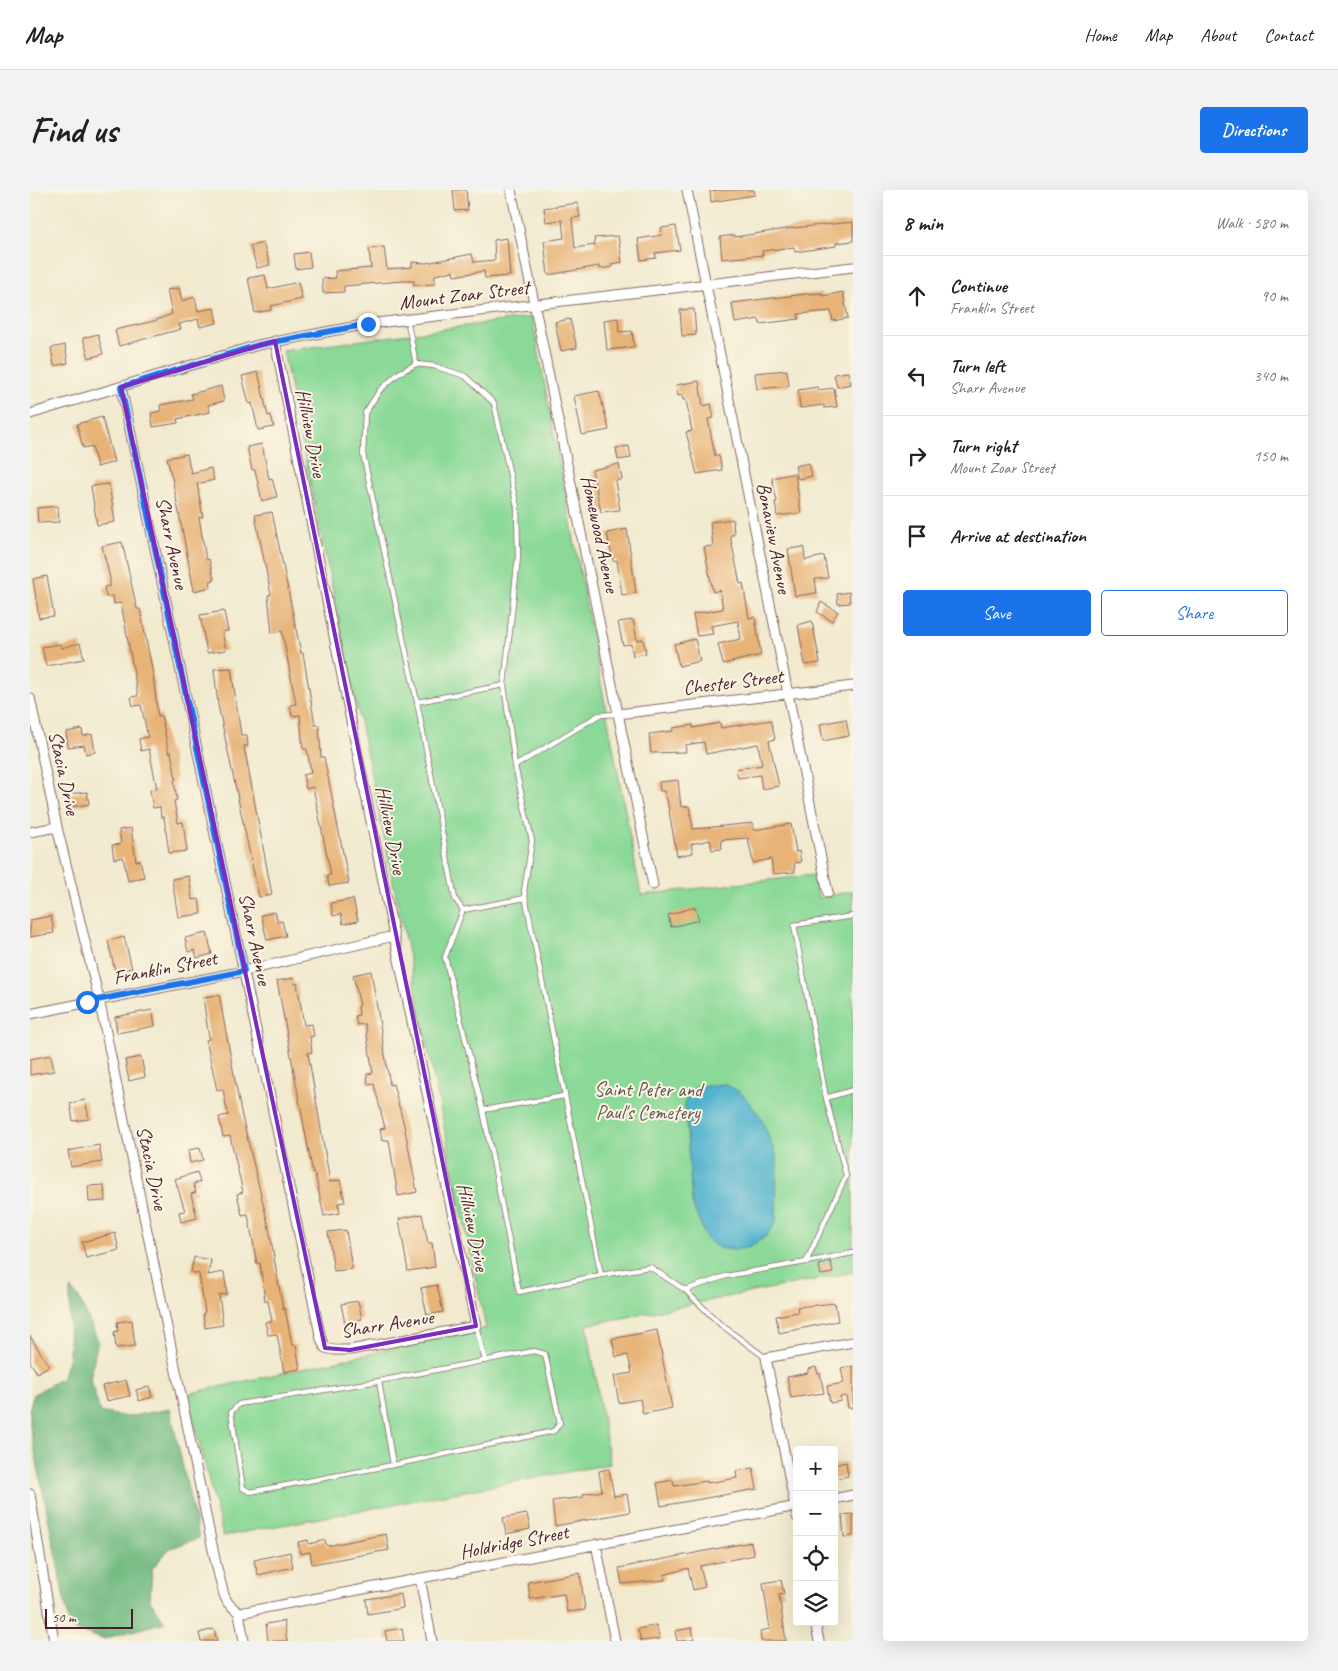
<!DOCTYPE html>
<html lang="en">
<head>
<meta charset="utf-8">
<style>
  body { margin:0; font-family:Caveat,sans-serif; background:#f2f2f2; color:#202124 }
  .controls { position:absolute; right:15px; bottom:15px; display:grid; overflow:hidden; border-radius:5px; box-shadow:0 5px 20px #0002 }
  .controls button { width:45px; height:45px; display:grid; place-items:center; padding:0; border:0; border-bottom:1px solid #e0e0e0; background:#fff; color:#202124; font:25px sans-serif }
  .scale { position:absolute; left:15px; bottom:12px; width:88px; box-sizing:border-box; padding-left:5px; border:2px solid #4a1f2b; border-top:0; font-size:14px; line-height:18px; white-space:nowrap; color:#4a1f2b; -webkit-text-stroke:4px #fcf5e5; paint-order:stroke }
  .stop { position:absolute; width:15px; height:15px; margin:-11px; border:4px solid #1a73e8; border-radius:50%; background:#fff }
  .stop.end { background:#1a73e8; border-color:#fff; box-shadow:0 1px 5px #0008 }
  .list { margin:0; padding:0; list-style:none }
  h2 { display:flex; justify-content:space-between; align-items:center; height:65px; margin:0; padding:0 20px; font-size:21px }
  h2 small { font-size:16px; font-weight:400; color:#757577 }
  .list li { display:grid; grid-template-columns:32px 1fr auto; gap:15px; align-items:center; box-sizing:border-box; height:80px; padding:0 20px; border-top:1px solid #e0e0e0 }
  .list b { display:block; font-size:19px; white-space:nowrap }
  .list p { margin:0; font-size:16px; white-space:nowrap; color:#757577 }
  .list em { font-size:16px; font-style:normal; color:#757577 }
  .actions { display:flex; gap:10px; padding:15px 20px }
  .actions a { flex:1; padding:11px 0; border:1px solid #1a73e8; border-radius:5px; text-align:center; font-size:18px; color:#1a73e8 }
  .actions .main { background:#1a73e8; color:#fff }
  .icon { flex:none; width:28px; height:28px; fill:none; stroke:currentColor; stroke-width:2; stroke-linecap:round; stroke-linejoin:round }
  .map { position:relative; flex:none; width:823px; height:1451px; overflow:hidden; border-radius:5px }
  header { display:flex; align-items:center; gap:30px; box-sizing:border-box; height:70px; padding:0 25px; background:#fff; border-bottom:1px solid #e0e0e0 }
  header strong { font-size:24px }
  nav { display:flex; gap:28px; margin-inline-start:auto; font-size:18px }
  .intro { display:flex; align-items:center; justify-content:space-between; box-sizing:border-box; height:120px; padding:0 30px }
  h1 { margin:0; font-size:35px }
  .button { padding:12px 22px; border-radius:5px; background:#1a73e8; color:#fff; font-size:18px; font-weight:700 }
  main { display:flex; gap:30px; padding:0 30px }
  aside { flex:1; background:#fff; border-radius:5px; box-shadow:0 5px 20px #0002 }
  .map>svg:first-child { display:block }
  .green { fill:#8bd998; stroke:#6a7c62 }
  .forest { fill:#70b980; stroke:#5d6c56 }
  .water { fill:#4fb2ce; stroke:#4c687c }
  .building { fill:#e7b377 }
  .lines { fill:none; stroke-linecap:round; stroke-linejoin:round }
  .lane-casing { stroke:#846664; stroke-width:6 }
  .street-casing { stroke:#846664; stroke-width:11 }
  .lane { stroke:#fff; stroke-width:4.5 }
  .street { stroke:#fff; stroke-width:9 }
  .route { stroke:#1a73e8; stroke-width:6 }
  .marked { fill:none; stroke:#7b2cbf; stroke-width:4; stroke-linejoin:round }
  .labels { text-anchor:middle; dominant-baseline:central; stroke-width:4; stroke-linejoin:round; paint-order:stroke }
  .street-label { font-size:20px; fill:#4a1f2b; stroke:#fcf5e5 }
  .park-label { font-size:20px; fill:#5e574c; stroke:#fcf5e5 }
</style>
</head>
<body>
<header>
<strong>Map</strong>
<nav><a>Home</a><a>Map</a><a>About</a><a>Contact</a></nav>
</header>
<div class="intro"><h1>Find us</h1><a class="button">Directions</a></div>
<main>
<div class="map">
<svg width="823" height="1451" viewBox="0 0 823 1451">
  <rect width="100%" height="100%" fill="#fcf5e5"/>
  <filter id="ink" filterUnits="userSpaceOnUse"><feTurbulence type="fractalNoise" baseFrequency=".02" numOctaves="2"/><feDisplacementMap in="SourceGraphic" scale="10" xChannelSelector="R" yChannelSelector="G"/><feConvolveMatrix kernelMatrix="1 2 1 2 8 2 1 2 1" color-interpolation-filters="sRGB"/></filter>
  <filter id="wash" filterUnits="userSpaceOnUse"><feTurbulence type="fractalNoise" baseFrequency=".0096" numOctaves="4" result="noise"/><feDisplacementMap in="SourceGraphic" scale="20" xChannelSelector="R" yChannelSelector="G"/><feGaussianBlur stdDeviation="1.12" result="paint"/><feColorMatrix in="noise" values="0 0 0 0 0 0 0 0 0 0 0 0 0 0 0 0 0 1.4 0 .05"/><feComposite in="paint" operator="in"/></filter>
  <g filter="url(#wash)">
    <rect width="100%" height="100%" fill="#f1eacf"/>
    <path class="green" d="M502 127 611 705 783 685 788 708 823 701V1082L557 1135 580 1274 193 1346 157 1204 456 1138 253 161Z"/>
    <path class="forest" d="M40 1099 48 1106 68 1150 60 1189 70 1222 97 1227 140 1219 169 1348 139 1359 122 1379 120 1410 135 1432 73 1449 40 1438 0 1236V1217L4 1204 32 1188 39 1167Z"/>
    <path class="water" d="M695 894 711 903 731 927 747 968 746 1033 735 1047 720 1057 704 1060 689 1058 677 1050 662 1014 655 914 657 903 668 896Z"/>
    <g id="blocks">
      <path class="building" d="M423 0H436L438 20 425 21Z
        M688 0H724L725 5 681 12 680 1Z
        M547 13 550 27 542 28 545 58 565 55 564 48 588 46 592 72 581 74 582 77 569 79V76L518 85 514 51 534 48 532 30 516 32 514 18Z
        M823 32V51L806 53V56L765 62 764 57 732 61 733 65 692 69 690 47 705 45V47L762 38Z
        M646 36 650 60 625 63 626 68 611 70 608 49 632 45 631 38Z
        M477 48 480 86 455 88 454 81 424 86 423 81 405 85V94L384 95V91H372L314 96V102L293 103 292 89 306 88 305 81 341 78 339 59 354 57 357 79 382 77V72L396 73 442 64 444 72 465 70 464 50Z
        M233 53 240 75 227 78 220 56Z
        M279 62 281 77 266 79 264 64Z
        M235 85 238 99 268 92 272 109 241 116V120L225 123 218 88Z
        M149 98 152 111 165 107 168 121 184 118 187 133 170 137 168 129 149 134 151 139 89 156 85 140 124 131 142 124 137 100Z
        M813 102 818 128 803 131 801 121 768 124 769 129 730 134 729 129 705 133 702 113 775 104 792 103V106Z
        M664 119 666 145 652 146 650 120Z
        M588 128 589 142 602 141 604 157 577 160 574 130Z
        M540 129 547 158 531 161 525 132Z
        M68 144 73 164 59 168 53 148Z
        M35 155 38 173 24 176 21 158Z
        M757 180 759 196 727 199 725 183Z
        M228 182 238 226 241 225 244 237 228 240 222 213 219 214 212 186Z
        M818 182 821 194 807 197 804 184Z
        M669 191 673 216 681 214 684 228 678 229 685 266H689L692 280 667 284 656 242 662 241 656 210H653L652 205 648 206 646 195Z
        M191 196 194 211 178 215 180 222 147 229 148 233 123 237 121 223 131 221 130 215 163 209 161 204Z
        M788 197V200L804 198 807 217 794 218V215L770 218 768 200Z
        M569 201 579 240 552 245 544 206Z
        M72 227 84 272 67 277 62 256 53 258 47 234Z
        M232 254 239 289 242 288 247 307 232 311 225 280H222L217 257Z
        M599 256 601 268 588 270 586 258Z
        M157 264 161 283 181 278 184 290 167 294 173 327H169L176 370 179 369 184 390 180 391 181 397 164 401 143 292 137 268Z
        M779 273 782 286 768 289 765 276Z
        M589 274 592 289 585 291 590 320 571 322 562 280Z
        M765 283 771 323 747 326 745 312H747L742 288Z
        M79 294 85 332 67 335 61 296Z
        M28 316 29 332 8 333 7 318Z
        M242 322 271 463H273L285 535H289L291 567H294L319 693 299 696 297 685H301L283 597 276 599 273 585 281 583 277 559H273L270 525 262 526 260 515 266 514 252 441 242 443 238 405H241L225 325Z
        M703 329 704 345H700L710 394 713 393 719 428 725 427 731 465 693 474 688 454 711 449 708 431 681 436 683 444 667 446 663 424 693 419 690 400 683 402 674 357 683 356 680 332Z
        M597 339 606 403 592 405 587 370 583 371 577 343Z
        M92 352 107 419H110L123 484 128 526 131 525 139 563 141 562 146 589 144 590 147 610 144 611 148 633 153 632 157 661 139 663 134 627H131L130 617 123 618 120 600 127 599 119 559 111 561 109 549 118 547 111 515 103 516 101 507 108 506 91 413 84 414 83 406 76 407 74 397 80 396V388L72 356Z
        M774 357 775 370 794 366 798 388 785 389 787 403 765 406 758 359Z
        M17 386 24 426 9 428 3 389Z
        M819 402 820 413 808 414 807 404Z
        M791 412 808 422 802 431 787 422Z
        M194 421 198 441 192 442 196 460 177 463 170 425Z
        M603 430 607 450 613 449 616 463 603 466 601 454 593 455 588 432Z
        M782 431 790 473 775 475 768 435Z
        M665 449 670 471 649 476 644 454Z
        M50 453 54 469 16 476 12 457 30 454 31 458Z
        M201 478 211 545H217L218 556H214L242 705 229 707 188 515 184 479Z
        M816 529 819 546 793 551 790 534Z
        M741 530 745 549 739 551 749 596 732 599 730 585 708 588 706 579 732 575 728 554 676 564 674 552 655 555 656 562 621 563 619 544 643 541V538L663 535V538L690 533 691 538Z
        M52 539 53 546 62 544 65 562 56 564 54 555 38 557 36 542Z
        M648 590 651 617 659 616 663 639 723 633V640L761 634 766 662 769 661 771 672 764 673 765 682 743 684 741 669 723 673 718 648 691 650 692 659 682 660 680 650 661 654 663 663 647 666 637 610 634 601H630L629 592Z
        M57 602 59 614 41 617 39 604Z
        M101 638 106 671 110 670 114 687 98 691 93 667 84 669 82 655 91 654 89 640Z
        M159 686 162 710 169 709 171 724 148 727 142 689Z
        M323 709 328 731 313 734 311 724 303 726 301 713Z
        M665 717 669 730 641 737 638 725Z
        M245 722 248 732 252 731 256 746 237 750 231 725Z
        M21 726 24 743 0 747V730Z
        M177 743 182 764 167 768 165 760 158 762 155 748Z
        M94 747 102 778 85 781 78 751Z
        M341 781 360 895 363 894 374 935 387 1002 368 1006 359 950 352 951 350 939 355 938 344 894 338 895 337 884 343 883 335 834 327 835 325 826 329 825 328 816 330 815 323 785Z
        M263 788 264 794 267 793 274 835 282 834 284 846 280 847 282 862 278 863 300 992 310 990 315 1012 308 1013 310 1023 294 1026 285 984H283L247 791Z
        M189 805 211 922 239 1038 253 1119H255L262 1155H266L270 1179 254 1182 247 1144 238 1145 235 1132 242 1131 238 1111H235L230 1073 227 1074 218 1024 212 1025 207 1004 213 1002 200 946 193 947 189 927 198 925 193 899 187 900 176 850 179 849 173 807Z
        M122 820 125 836 87 843 85 827Z
        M21 865 24 881 0 885V869Z
        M111 867 115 887 99 891 95 870Z
        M55 910 59 929 43 931 40 913Z
        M69 955 72 972 41 977 38 961Z
        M170 958 173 970 160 973 158 960Z
        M167 982 170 992 163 994 166 1002 161 1004 167 1028 151 1032 149 1022 155 1021 145 989Z
        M74 995 75 1011 59 1012 58 996Z
        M392 1024 398 1053H402L405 1077 378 1081 369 1029Z
        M316 1040 322 1079 304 1081 298 1042Z
        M85 1043 89 1060 56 1068 52 1052Z
        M164 1067 181 1070 178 1085 194 1082 197 1104 189 1105 193 1135 175 1138 173 1123 175 1122 169 1084 161 1082Z
        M801 1072 803 1083 791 1085 789 1075Z
        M407 1095 413 1122 397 1125 391 1098Z
        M328 1111 332 1129 326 1130 327 1136 316 1138 311 1114Z
        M805 1113 808 1131 749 1143 746 1126 768 1122 767 1117Z
        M102 1130 105 1156 86 1158 84 1142 88 1141 87 1132Z
        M627 1140 642 1218 613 1224 610 1209 589 1213 584 1186 602 1183 598 1165 586 1167 582 1149Z
        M0 1146 19 1176 7 1183 0 1172Z
        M823 1176V1218H818L816 1206 810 1207 811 1211 800 1213 797 1196 814 1193 811 1178Z
        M786 1177 788 1184 790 1183 794 1203 761 1208 757 1187 778 1183V1179Z
        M96 1190 100 1206 76 1211 72 1196Z
        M119 1196 122 1207 109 1211 106 1200Z
        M816 1272 818 1286 804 1289V1275Z
        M723 1278 727 1299 631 1316 627 1293 643 1290 644 1296 677 1291V1293L707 1288 706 1281Z
        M579 1279 584 1306 597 1304 600 1322 525 1336 522 1311 554 1307 553 1304 572 1301 569 1281Z
        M497 1324 500 1339 476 1344 473 1328Z
        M823 1324V1346L814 1347 812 1325Z
        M356 1344 359 1360 282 1374 280 1362 270 1364 268 1352 278 1350 279 1354 295 1350 297 1356Z
        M721 1352 724 1365 670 1376 675 1397 663 1400 658 1378 634 1385 635 1390 592 1394 589 1378Z
        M260 1362 263 1377 228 1385 224 1370Z
        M550 1383 555 1420 537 1422 534 1404 500 1409 498 1392Z
        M751 1390 754 1404 749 1405 756 1451H731L730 1441 740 1439 733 1393Z
        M371 1404 373 1418 338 1424 336 1409Z
        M254 1431 257 1451H238L236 1434Z
        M626 1435 630 1449 611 1451 608 1439Z
        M372 1438 374 1451H357L355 1441Z
        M662 1438 664 1450 647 1451 645 1441Z
        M184 1439 187 1451H171L169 1443Z"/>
    </g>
  </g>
  <g filter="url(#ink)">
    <use href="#blocks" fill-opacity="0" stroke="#846664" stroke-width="1"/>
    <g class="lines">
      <g class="lane-casing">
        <path id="lane" d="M377 129 386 174
          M387 512 474 495
          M485 576 502 651 494 701 571 1085 489 1102 453 920 415 767 433 720 425 709 387 512 333 264 335 223 350 200 369 183 386 174 404 176 435 186 464 213 487 317 488 367 474 495 485 576 569 525 588 524
          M433 720 495 708
          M823 726 764 735 796 908 816 986 776 1072 823 1063
          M796 908 823 900
          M453 920 534 906
          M571 1085 620 1077 655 1100 690 1134 736 1168
          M655 1100 696 1086 776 1072
          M446 1136 455 1171
          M504 1161 515 1164 530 1233 524 1241 363 1275 220 1302 213 1298 201 1222 209 1214 349 1191Z
          M349 1191 363 1275"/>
      </g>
      <g class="street-casing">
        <path id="street" d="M481 0 623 695
          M657 0 798 703
          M91 197 291 1149 295 1158 304 1160H320L446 1136 364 746 245 151
          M0 224 228 155 338 134 823 77
          M0 508 27 637 69 809 186 1374 194 1405 198 1413 209 1423 214 1451
          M588 524 823 496
          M0 642 27 637
          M0 824 214 781 364 746
          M0 1304 24 1451
          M804 1309 823 1305
          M767 1327 736 1168 823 1152
          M566 1354 585 1451
          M390 1388 402 1451
          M209 1423 767 1316
          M785 1432 789 1451"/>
      </g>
      <use href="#lane" class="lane"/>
      <use href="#street" class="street"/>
    </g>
  </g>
  <g class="lines" filter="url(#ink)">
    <path class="route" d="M57 812 214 781 91 197 228 155 338 134"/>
  </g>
  <path class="marked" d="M245 151 446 1136 320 1160 295 1158 91 197Z"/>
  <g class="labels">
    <g class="street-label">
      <text transform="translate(434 105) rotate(-7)">Mount Zoar Street</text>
      <text transform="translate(281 243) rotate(79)">Hillview Drive</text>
      <text transform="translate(570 344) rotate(78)">Homewood Avenue</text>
      <text transform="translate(744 348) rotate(79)">Bonaview Avenue</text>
      <text transform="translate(142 353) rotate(78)">Sharr Avenue</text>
      <text transform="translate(703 492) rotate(-7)">Chester Street</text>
      <text transform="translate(34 583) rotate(78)">Stacia Drive</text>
      <text transform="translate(361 640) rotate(79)">Hillview Drive</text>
      <text transform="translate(225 749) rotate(78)">Sharr Avenue</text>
      <text transform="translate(135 778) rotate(-11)">Franklin Street</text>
      <text transform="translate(122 978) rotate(78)">Stacia Drive</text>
      <text transform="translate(443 1037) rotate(78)">Hillview Drive</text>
      <text transform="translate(357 1134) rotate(-9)">Sharr Avenue</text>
      <text transform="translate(484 1352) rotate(-11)">Holdridge Street</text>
    </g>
    <g class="park-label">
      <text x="618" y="899">Saint Peter and<tspan x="618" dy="23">Paul's Cemetery</tspan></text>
    </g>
  </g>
</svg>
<div class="controls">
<button>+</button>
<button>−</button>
<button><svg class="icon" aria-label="locate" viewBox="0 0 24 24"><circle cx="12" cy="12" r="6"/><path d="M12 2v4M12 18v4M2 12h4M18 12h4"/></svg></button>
<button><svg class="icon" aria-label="layers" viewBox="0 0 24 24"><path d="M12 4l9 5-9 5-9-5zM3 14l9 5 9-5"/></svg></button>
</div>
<div class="scale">50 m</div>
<div class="stop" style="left:57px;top:812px"></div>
<div class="stop end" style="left:338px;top:134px"></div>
</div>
<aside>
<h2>8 min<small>Walk · 580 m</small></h2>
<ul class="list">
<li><svg class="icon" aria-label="ahead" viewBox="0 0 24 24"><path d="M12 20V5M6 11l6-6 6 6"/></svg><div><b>Continue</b><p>Franklin Street</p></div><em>90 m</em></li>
<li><svg class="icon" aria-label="left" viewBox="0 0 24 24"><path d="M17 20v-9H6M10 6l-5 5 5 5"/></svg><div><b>Turn left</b><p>Sharr Avenue</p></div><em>340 m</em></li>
<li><svg class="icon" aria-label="right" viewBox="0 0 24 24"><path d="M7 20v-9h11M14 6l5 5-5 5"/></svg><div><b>Turn right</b><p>Mount Zoar Street</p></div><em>150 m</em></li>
<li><svg class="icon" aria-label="arrive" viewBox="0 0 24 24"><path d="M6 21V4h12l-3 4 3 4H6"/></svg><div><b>Arrive at destination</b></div></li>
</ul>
<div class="actions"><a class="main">Save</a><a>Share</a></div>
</aside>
</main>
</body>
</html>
